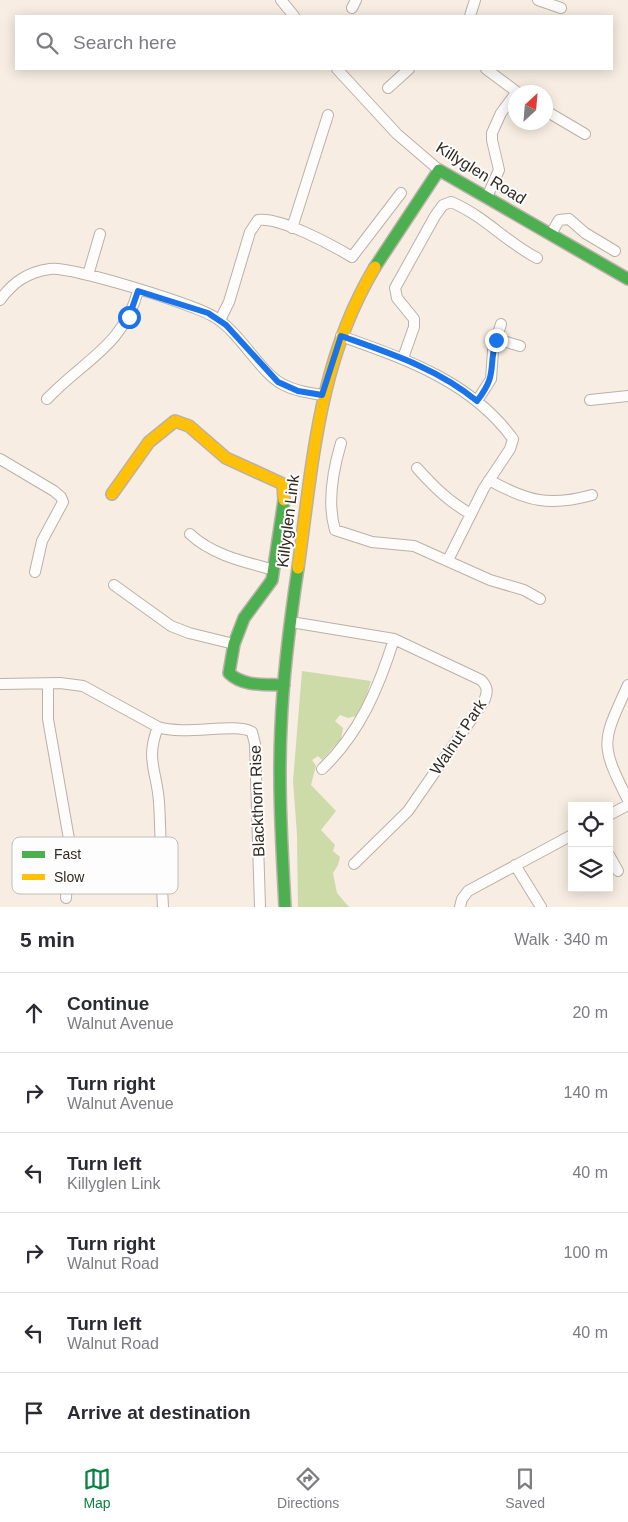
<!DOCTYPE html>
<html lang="en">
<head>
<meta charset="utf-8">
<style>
  body { margin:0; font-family:Helvetica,sans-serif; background:#f7f7f7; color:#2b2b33 }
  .controls { position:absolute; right:15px; bottom:15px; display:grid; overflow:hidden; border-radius:0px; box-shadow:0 2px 12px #0003 }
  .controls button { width:45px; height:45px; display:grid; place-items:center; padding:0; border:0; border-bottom:1px solid #e1e1e2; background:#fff; color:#2b2b33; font:25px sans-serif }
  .compass { position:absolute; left:508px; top:85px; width:45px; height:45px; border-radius:50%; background:#fff; box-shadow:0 2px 12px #0003; rotate:26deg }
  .stop { position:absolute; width:15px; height:15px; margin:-11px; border:4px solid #1a73e8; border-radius:50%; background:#fff }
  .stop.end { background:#1a73e8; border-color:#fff; box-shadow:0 1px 5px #0008 }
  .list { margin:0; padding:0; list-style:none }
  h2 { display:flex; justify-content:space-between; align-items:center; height:65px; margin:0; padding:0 20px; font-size:21px }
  h2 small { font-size:16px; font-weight:400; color:#7c7c81 }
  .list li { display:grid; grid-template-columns:32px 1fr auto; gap:15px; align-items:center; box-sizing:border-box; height:80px; padding:0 20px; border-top:1px solid #e1e1e2 }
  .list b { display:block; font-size:19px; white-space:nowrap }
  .list p { margin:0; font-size:16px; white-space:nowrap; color:#7c7c81 }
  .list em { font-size:16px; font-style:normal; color:#7c7c81 }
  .icon { flex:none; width:28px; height:28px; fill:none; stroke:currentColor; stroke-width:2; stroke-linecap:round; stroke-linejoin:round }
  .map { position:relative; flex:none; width:628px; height:907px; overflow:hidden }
  .search { position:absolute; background:#fff; box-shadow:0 2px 12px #0003; left:15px; right:15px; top:15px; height:55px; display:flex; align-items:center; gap:12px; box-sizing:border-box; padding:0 18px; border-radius:0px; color:#7c7c81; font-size:19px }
  .sheet { height:545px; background:#fff }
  nav { display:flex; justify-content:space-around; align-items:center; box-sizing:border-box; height:70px; border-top:1px solid #e1e1e2; background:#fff; font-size:14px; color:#7c7c81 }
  nav a { display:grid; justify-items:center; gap:2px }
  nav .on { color:#0b8043 }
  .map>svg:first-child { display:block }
  .green { fill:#cddba9 }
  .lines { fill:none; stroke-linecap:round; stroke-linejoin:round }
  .street-casing { stroke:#b9b1a8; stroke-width:12 }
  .fast-casing { stroke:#b9b1a8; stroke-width:14 }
  .slow-casing { stroke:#b9b1a8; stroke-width:14 }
  .street { stroke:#fefcfb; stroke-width:10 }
  .fast { stroke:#4caf50; stroke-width:11 }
  .slow { stroke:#ffc107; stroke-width:11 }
  .route { stroke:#1a73e8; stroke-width:6 }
  .labels { text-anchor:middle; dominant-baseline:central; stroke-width:4; stroke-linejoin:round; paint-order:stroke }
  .street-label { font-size:16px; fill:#322a21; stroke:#fdfdfd }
  .key { fill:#fdfdfd; stroke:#c0bebb; stroke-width:1 }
  .key-label { font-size:14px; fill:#322a21 }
</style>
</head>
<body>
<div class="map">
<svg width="628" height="907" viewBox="0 0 628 907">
  <rect width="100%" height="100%" fill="#f7ede2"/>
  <path class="green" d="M302 671 371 681 366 697 356 716 348 718 340 715 335 721 343 728 341 739 322 760 318 756 312 760 316 766 311 785 336 811 321 830 335 845 333 851 340 857 338 865 333 873 337 893 349 907H298L297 835 293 781Z"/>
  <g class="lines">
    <g class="street-casing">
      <path id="street" d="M281 0 294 16
        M538 0 561 8
        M352 8 356 0
        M470 16 475 0
        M337 69 397 134 439 170
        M486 69 517 92
        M388 88 409 69
        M546 111 585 134
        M487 197 499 170 492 140V133L501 113 516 93
        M292 228 328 115
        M551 234 559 220 569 219 585 233 615 251
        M88 275 100 234
        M0 300C13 282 28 272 50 269 71 266 197 305 216 318 241 334 260 372 282 384 295 391 309 393 323 395
        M220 320 229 302 250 232 258 220C281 217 332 245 352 257L401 193
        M341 336C405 359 471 381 513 439L510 449 484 488 448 560
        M496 339 520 346
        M403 358 414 327V319L397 298 395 288 435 216 443 205 451 202C483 215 506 242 537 258
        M47 399C84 360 123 346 138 291
        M590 400 628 396
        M477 401 491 379 493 351 501 324
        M341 443C333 470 327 503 335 530L372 542 414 546 490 580 524 590 540 599
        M0 459 54 491 61 497 63 502 42 541 35 572
        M417 468C433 486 449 502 471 514
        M489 480C527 501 549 507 592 495
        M190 534C212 555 245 562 274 570
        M114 585 171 626 189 633 234 644
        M291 622 394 639 481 680C488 687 488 692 484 701L408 811 354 864
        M0 684 60 683 83 686 158 727C185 736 236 722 252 732L255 744 260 907
        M48 684V719L69 839 66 898
        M628 685C602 742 599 743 628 800
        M158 727C145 760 157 771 159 802 161 837 161 872 163 907
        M322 769C360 733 379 687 394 639
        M609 815 628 805
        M50 855 69 857
        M609 855 618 871
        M515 865 541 907
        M460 907 462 899 468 891 572 835"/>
    </g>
    <g class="fast-casing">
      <path id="fast" d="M375 267 439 170 628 279
        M284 685C266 684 243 687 229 673L234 644 244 618 272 580 284 500
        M285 907C282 847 278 787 281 727 283 674 290 621 298 568"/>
    </g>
    <g class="slow-casing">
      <path id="slow" d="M112 494 149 442 175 421 189 426 226 458 283 484 284 500
        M298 568C313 462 318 362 375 267"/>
    </g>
    <use href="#street" class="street"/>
    <use href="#fast" class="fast"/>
    <use href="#slow" class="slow"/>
  </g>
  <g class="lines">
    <path class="route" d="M129 317 138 291 208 313 226 325 278 382 298 391 322 395 341 336C389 353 437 368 477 401 498 374 488 368 496 340"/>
  </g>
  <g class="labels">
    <g class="street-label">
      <text transform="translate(481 173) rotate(32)">Killyglen Road</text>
      <text transform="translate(288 521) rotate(-83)">Killyglen Link</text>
      <text transform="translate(458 737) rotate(-56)">Walnut Park</text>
      <text transform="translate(257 801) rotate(-92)">Blackthorn Rise</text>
    </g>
  </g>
  <rect x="12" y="837" width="166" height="57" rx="8" class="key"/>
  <rect x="22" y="851" width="23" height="7" fill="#4caf50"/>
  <rect x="22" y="874" width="23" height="6" fill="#ffc107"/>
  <g class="key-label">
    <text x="54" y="859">Fast</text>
    <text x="54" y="882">Slow</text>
  </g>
</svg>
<div class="controls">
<button><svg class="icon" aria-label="locate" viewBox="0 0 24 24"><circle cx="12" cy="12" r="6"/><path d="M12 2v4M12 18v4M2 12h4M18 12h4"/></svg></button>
<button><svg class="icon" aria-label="layers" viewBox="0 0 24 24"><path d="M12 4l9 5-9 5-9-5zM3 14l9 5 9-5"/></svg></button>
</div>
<svg class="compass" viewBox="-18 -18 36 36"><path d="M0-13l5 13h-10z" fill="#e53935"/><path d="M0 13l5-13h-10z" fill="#7c7c81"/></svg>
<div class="stop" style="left:129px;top:317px"></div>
<div class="stop end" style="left:496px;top:340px"></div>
<div class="search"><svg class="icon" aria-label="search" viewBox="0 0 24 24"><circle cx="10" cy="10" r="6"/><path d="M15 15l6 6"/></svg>Search here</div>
</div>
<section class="sheet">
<h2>5 min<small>Walk · 340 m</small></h2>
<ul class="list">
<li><svg class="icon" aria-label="ahead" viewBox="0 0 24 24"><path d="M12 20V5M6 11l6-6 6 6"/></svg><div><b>Continue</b><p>Walnut Avenue</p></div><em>20 m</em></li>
<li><svg class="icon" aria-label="right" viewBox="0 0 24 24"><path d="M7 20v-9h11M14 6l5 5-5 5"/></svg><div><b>Turn right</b><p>Walnut Avenue</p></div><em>140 m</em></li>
<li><svg class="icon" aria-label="left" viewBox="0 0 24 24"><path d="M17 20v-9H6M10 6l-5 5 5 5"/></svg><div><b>Turn left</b><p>Killyglen Link</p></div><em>40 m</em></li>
<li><svg class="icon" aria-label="right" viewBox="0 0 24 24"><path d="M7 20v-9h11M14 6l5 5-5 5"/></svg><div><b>Turn right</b><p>Walnut Road</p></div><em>100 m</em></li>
<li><svg class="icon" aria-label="left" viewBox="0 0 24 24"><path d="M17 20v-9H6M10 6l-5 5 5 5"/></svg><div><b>Turn left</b><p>Walnut Road</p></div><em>40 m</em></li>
<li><svg class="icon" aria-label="arrive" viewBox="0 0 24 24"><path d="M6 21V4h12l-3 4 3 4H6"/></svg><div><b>Arrive at destination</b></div></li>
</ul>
</section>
<nav>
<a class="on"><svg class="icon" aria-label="map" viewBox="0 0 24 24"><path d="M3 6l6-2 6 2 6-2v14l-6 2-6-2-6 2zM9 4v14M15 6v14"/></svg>Map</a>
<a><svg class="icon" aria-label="directions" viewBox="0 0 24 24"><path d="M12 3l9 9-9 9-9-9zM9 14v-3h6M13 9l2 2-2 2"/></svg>Directions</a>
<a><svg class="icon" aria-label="saved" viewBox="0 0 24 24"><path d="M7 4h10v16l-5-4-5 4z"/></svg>Saved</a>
</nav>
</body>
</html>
